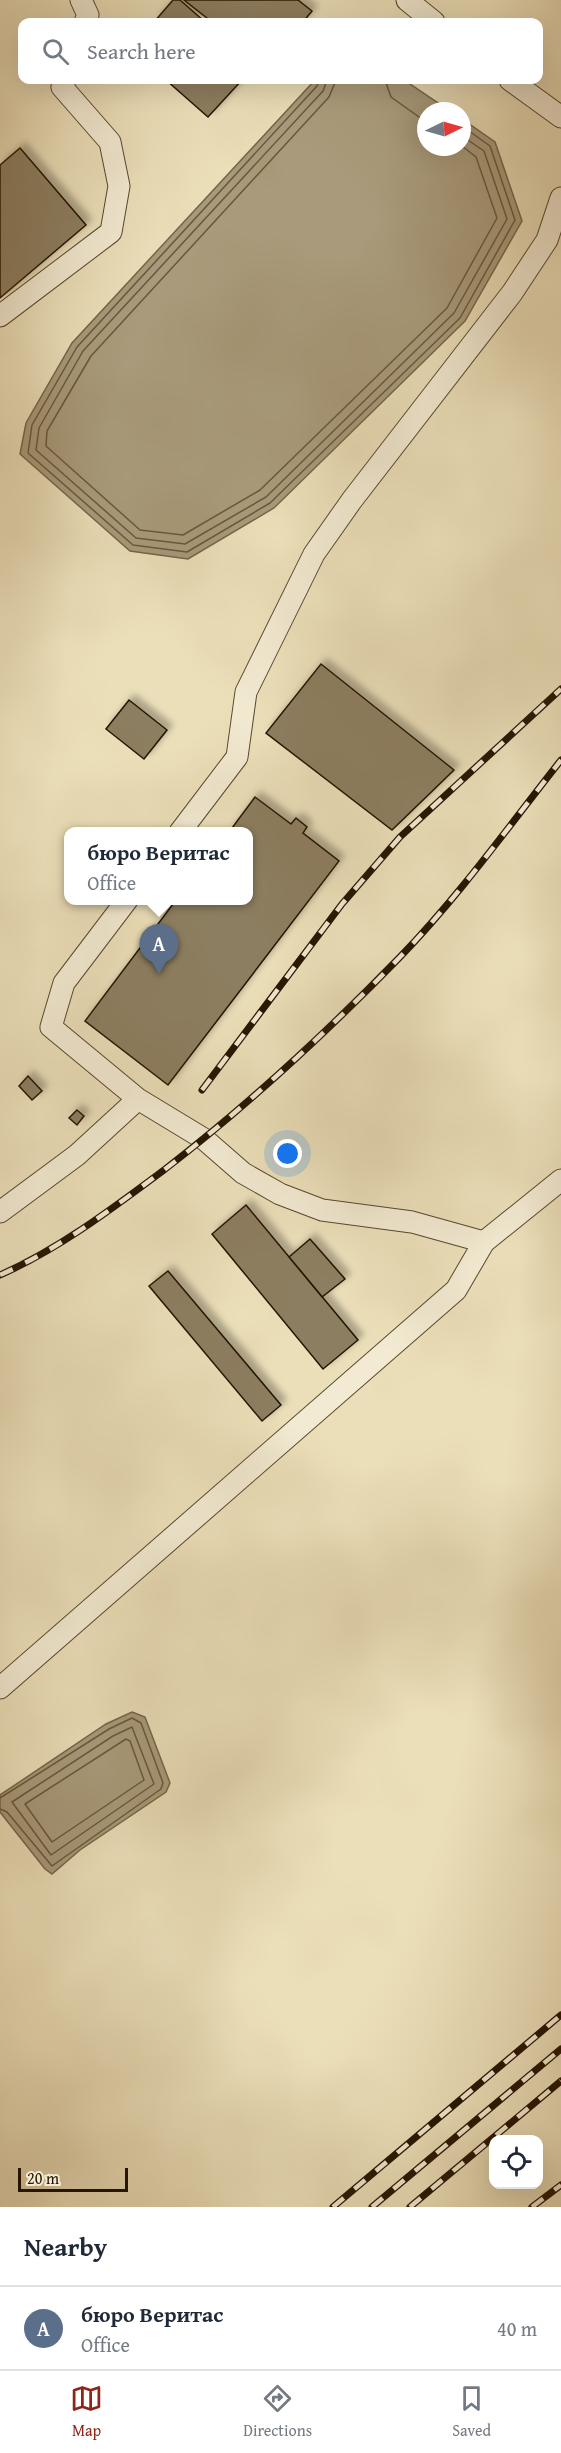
<!DOCTYPE html>
<html lang="en">
<head>
<meta charset="utf-8">
<style>
  body { margin:0; font-family:"Gentium Book Plus",serif; background:#f2f2f3; color:#1f2937 }
  .controls { position:absolute; right:18px; bottom:18px; display:grid; overflow:hidden; border-radius:12px; box-shadow:0 6px 24px #0002 }
  .controls button { width:54px; height:54px; display:grid; place-items:center; padding:0; border:0; border-bottom:2px solid #e0e1e3; background:#fff; color:#1f2937; font:30px sans-serif }
  .compass { position:absolute; left:417px; top:102px; width:54px; height:54px; border-radius:50%; background:#fff; box-shadow:0 6px 24px #0002; rotate:85deg }
  .scale { position:absolute; left:18px; bottom:15px; width:110px; box-sizing:border-box; padding-left:6px; border:3px solid #261500; border-top:0; font-size:16px; line-height:21px; white-space:nowrap; color:#261500; -webkit-text-stroke:4px #f2ead2; paint-order:stroke }
  .you { position:absolute; left:288px; top:1154px; width:21px; height:21px; margin:-15px; border:4px solid #fff; border-radius:50%; background:#1a73e8; box-shadow:0 0 0 9px #1a73e833 }
  .badge { display:grid; place-items:center; width:39px; height:39px; border-radius:50%; background:#8f2418; color:#fff; font-size:20px; font-weight:700 }
  .pin { position:absolute; translate:-50% -50px; filter:drop-shadow(0 2px 3px #0008) }
  .pin::after { content:''; position:absolute; top:32px; width:21px; height:18px; background:inherit; clip-path:polygon(0 0,100% 0,50% 100%) }
  .popup { position:absolute; left:64px; top:827px; width:189px; height:78px; box-sizing:border-box; display:grid; place-content:center; border-radius:12px; background:#fff; filter:drop-shadow(0 2px 4px #0005); font-size:20px; white-space:nowrap; color:#747a83 }
  .popup b { font-size:22px; color:#1f2937 }
  .popup::after { content:''; position:absolute; left:50%; top:100%; margin-left:-12px; border:12px solid transparent; border-top-color:#fff }
  .list { margin:0; padding:0; list-style:none }
  h2 { display:flex; justify-content:space-between; align-items:center; height:78px; margin:0; padding:0 24px; font-size:26px }
  h2 small { font-size:20px; font-weight:400; color:#747a83 }
  .list li { display:grid; grid-template-columns:39px 1fr auto; gap:18px; align-items:center; box-sizing:border-box; height:84px; padding:0 24px; border-top:2px solid #e0e1e3 }
  .list b { display:block; font-size:22px; white-space:nowrap }
  .list p { margin:0; font-size:20px; white-space:nowrap; color:#747a83 }
  .list em { font-size:20px; font-style:normal; color:#747a83 }
  .icon { flex:none; width:33px; height:33px; fill:none; stroke:currentColor; stroke-width:2; stroke-linecap:round; stroke-linejoin:round }
  .map { position:relative; flex:none; width:561px; height:2207px; overflow:hidden }
  .search { position:absolute; background:#fff; box-shadow:0 6px 24px #0002; left:18px; right:18px; top:18px; height:66px; display:flex; align-items:center; gap:15px; box-sizing:border-box; padding:0 21px; border-radius:12px; color:#747a83; font-size:22px }
  .sheet { height:162px; background:#fff }
  nav { display:flex; justify-content:space-around; align-items:center; box-sizing:border-box; height:84px; border-top:2px solid #e0e1e3; background:#fff; font-size:16px; color:#747a83 }
  nav a { display:grid; justify-items:center; gap:3px }
  nav .on { color:#8f2418 }
  .map>svg:first-child { display:block }
  .water { fill:#a89a7a; stroke:#746549; stroke-width:1.5 }
  .lines { fill:none; stroke-linecap:round; stroke-linejoin:round }
  .shore { stroke:#67583d; stroke-width:1.5 }
  .building { fill:#8c7e60; stroke:#261500; stroke-width:1.5; filter:url(#shadow) }
  .lane-casing { stroke:#57482e; stroke-width:23 }
  .lane { stroke:#f2ead2; stroke-width:21 }
  .rail-casing { stroke:#261500; stroke-width:7 }
  .rail { stroke:#f2ead2; stroke-width:4.5; stroke-dasharray:14; stroke-linecap:butt }
</style>
</head>
<body>
<div class="map">
<svg width="561" height="2207" viewBox="0 0 561 2207">
  <defs>
    <filter id="shadow"><feDropShadow dx="5.5" dy="-5.5" stdDeviation="3" flood-color="#0004"/></filter>
  </defs>
  <rect width="100%" height="100%" fill="#ebdfb9"/>
  <filter id="stains"><feTurbulence type="fractalNoise" baseFrequency=".00333" numOctaves="4"/><feColorMatrix values="0 0 0 0 .2 0 0 0 0 .09 0 0 0 0 .02 0 0 0 .5 -.17"/></filter>
  <radialGradient id="worn" r=".72"><stop offset=".6" stop-color="#630" stop-opacity="0"/><stop offset="1" stop-color="#630" stop-opacity=".3"/></radialGradient>
  <path class="water" d="M315 80H404L450 111H426V147H462V119L495 142 522 221 465 321 274 508 188 559 130 551 20 454 26 423 72 343Z
    M132 1712 145 1717 170 1783 166 1792 80 1850 52 1874 45 1869 0 1812V1795L106 1724Z"/>
  <g class="lines">
    <path class="shore" d="M319 80 317 86 77 347 32 425 28 453 133 545 187 552 270 503 460 318 515 220 490 146 462 126
      M327 80 323 91 83 351 39 428 36 450 136 538 185 544 266 497 454 313 507 219 484 151 462 136
      M336 80 329 97 91 356 47 431 46 446 140 530 183 535 260 490 447 308 497 218 476 157 462 146
      M385 80 391 97 426 122
      M132 1727 154 1784 51 1855 12 1802 113 1736Z
      M126 1739 130 1741 144 1780 52 1842 25 1804Z
      M0 1798 109 1729 132 1718 141 1723 163 1783 161 1789 52 1866 7 1812 0 1809"/>
  </g>
  <path class="building" d="M173 0H180L205 22H154Z
    M184 0H298L312 11 303 22H212Z
    M166 80H242L208 117Z
    M20 148 86 225 0 298V165Z
    M321 664 454 770 392 830 266 733Z
    M129 700 167 730 144 759 106 729Z
    M255 797 291 824 296 818 307 827 303 833 339 861 168 1085 85 1021 176 900H249V832H229Z
    M28 1076 42 1091 32 1100 19 1086Z
    M77 1110 84 1116 77 1125 69 1118Z
    M246 1205 358 1340 323 1369 212 1234Z
    M310 1239 345 1279 322 1297 289 1257Z
    M168 1271 281 1405 262 1421 149 1286Z"/>
  <g class="lines">
    <g class="lane-casing">
      <path id="lane" d="M81 0 88 15 85 22
        M407 0 434 22
        M510 80 561 117
        M0 316 111 232 119 186 110 142 62 87 65 80
        M180 832 237 757 246 692 314 554 352 500 512 293 547 240 561 198
        M127 900 64 983 51 1027 138 1099 204 1139 243 1173 280 1194 322 1210 412 1222 484 1242 561 1180
        M0 1212 77 1155 138 1099
        M0 1688 456 1290 484 1242"/>
    </g>
    <use href="#lane" class="lane"/>
    <g class="rail-casing">
      <path id="rail" d="M202 1090 342 904 400 837 561 689
        M0 1275C59 1249 113 1208 164 1170 247 1106 327 1032 400 957 459 896 509 826 561 760
        M333 2207 561 2015
        M372 2207 561 2049
        M410 2207 561 2081
        M532 2207 561 2185"/>
    </g>
    <use href="#rail" class="rail"/>
  </g>
  <rect width="100%" height="100%" filter="url(#stains)"/>
  <rect width="100%" height="100%" fill="url(#worn)"/>
</svg>
<div class="controls">
<button><svg class="icon" aria-label="locate" viewBox="0 0 24 24"><circle cx="12" cy="12" r="6"/><path d="M12 2v4M12 18v4M2 12h4M18 12h4"/></svg></button>
</div>
<svg class="compass" viewBox="-18 -18 36 36"><path d="M0-13l5 13h-10z" fill="#e53935"/><path d="M0 13l5-13h-10z" fill="#747a83"/></svg>
<div class="scale">20 m</div>
<div class="you"></div>
<div class="pin badge" style="left:159px;top:974px;background:#5c6f8a">A</div>
<div class="popup"><b>бюро Веритас</b>Office</div>
<div class="search"><svg class="icon" aria-label="search" viewBox="0 0 24 24"><circle cx="10" cy="10" r="6"/><path d="M15 15l6 6"/></svg>Search here</div>
</div>
<section class="sheet">
<h2>Nearby<small></small></h2>
<ul class="list">
<li><span class="badge" style="background:#5c6f8a">A</span><div><b>бюро Веритас</b><p>Office</p></div><em>40 m</em></li>
</ul>
</section>
<nav>
<a class="on"><svg class="icon" aria-label="map" viewBox="0 0 24 24"><path d="M3 6l6-2 6 2 6-2v14l-6 2-6-2-6 2zM9 4v14M15 6v14"/></svg>Map</a>
<a><svg class="icon" aria-label="directions" viewBox="0 0 24 24"><path d="M12 3l9 9-9 9-9-9zM9 14v-3h6M13 9l2 2-2 2"/></svg>Directions</a>
<a><svg class="icon" aria-label="saved" viewBox="0 0 24 24"><path d="M7 4h10v16l-5-4-5 4z"/></svg>Saved</a>
</nav>
</body>
</html>
